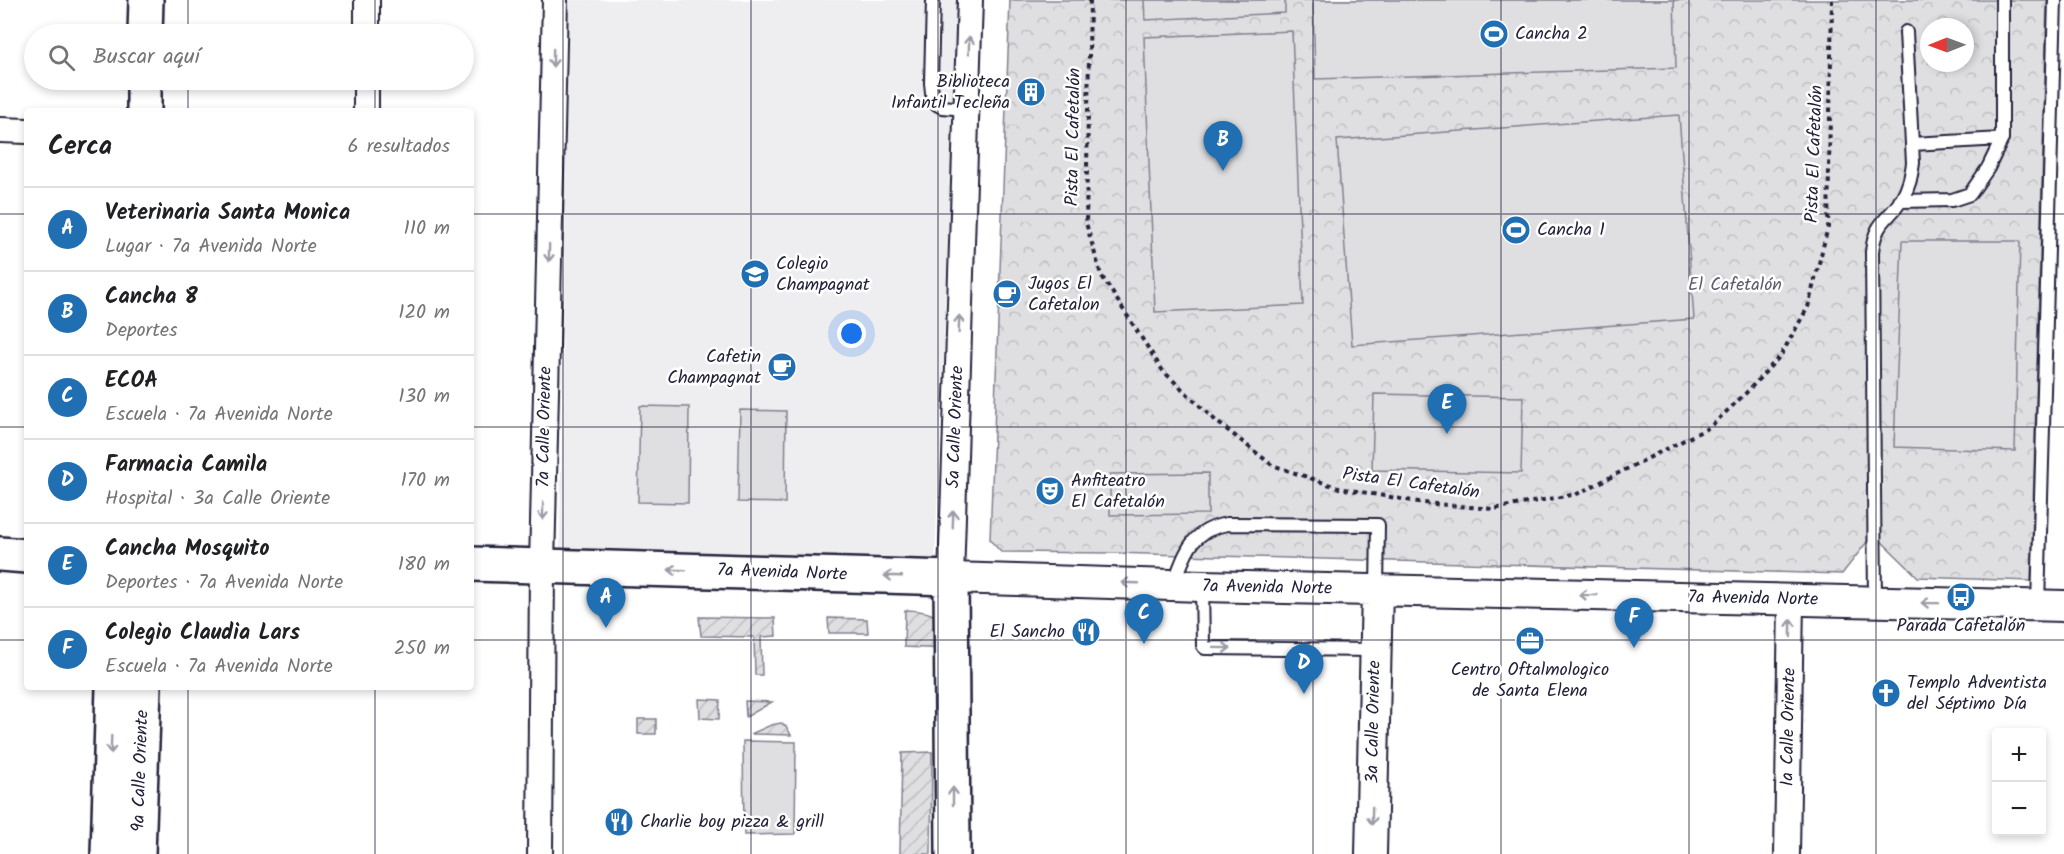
<!DOCTYPE html>
<html lang="es">
<head>
<meta charset="utf-8">
<style>
  body { margin:0; font-family:Kalam,sans-serif; background:#f6f6f6; color:#202124 }
  .controls { position:absolute; right:18px; bottom:18px; display:grid; overflow:hidden; border-radius:6px; box-shadow:0 3px 9px #0003 }
  .controls button { width:54px; height:54px; display:grid; place-items:center; padding:0; border:0; border-bottom:2px solid #e0e0e0; background:#fff; color:#202124; font:30px sans-serif }
  .compass { position:absolute; left:1920px; top:18px; width:54px; height:54px; border-radius:50%; background:#fff; box-shadow:0 3px 9px #0003; rotate:269deg }
  .you { position:absolute; left:852px; top:334px; width:21px; height:21px; margin:-15px; border:4px solid #fff; border-radius:50%; background:#1a73e8; box-shadow:0 0 0 9px #1a73e833 }
  .badge { display:grid; place-items:center; width:39px; height:39px; border-radius:50%; background:#1f6fb2; color:#fff; font-size:20px; font-weight:700 }
  .pin { position:absolute; translate:-50% -50px; filter:drop-shadow(0 2px 3px #0008) }
  .pin::after { content:''; position:absolute; top:32px; width:21px; height:18px; background:inherit; clip-path:polygon(0 0,100% 0,50% 100%) }
  .list { margin:0; padding:0; list-style:none }
  h2 { display:flex; justify-content:space-between; align-items:center; height:78px; margin:0; padding:0 24px; font-size:26px }
  h2 small { font-size:20px; font-weight:400; color:#757577 }
  .list li { display:grid; grid-template-columns:39px 1fr auto; gap:18px; align-items:center; box-sizing:border-box; height:84px; padding:0 24px; border-top:2px solid #e0e0e0 }
  .list b { display:block; font-size:22px; white-space:nowrap }
  .list p { margin:0; font-size:20px; white-space:nowrap; color:#757577 }
  .list em { font-size:20px; font-style:normal; color:#757577 }
  .icon { flex:none; width:33px; height:33px; fill:none; stroke:currentColor; stroke-width:2; stroke-linecap:round; stroke-linejoin:round }
  .map { position:relative; flex:none; width:2064px; height:854px; overflow:hidden }
  .search { position:absolute; background:#fff; box-shadow:0 3px 9px #0003; left:24px; top:24px; width:450px; height:66px; display:flex; align-items:center; gap:15px; box-sizing:border-box; padding:0 21px; border-radius:33px; color:#757577; font-size:22px }
  .panel { position:absolute; background:#fff; box-shadow:0 3px 9px #0003; left:24px; top:108px; width:450px; height:582px; border-radius:6px }
  .map>svg:first-child { display:block }
  .built { fill:#eeeef1 }
  .forest { fill:url(#forest-crowns); stroke:#80808e; stroke-width:1.5; fill-rule:evenodd }
  .garden { fill:url(#garden-furrows); stroke:#80808e; stroke-width:1.5 }
  .pitch { fill:#dfdfe2; stroke:#80808e; stroke-width:1.5 }
  .lines { fill:none; stroke-linecap:round; stroke-linejoin:round }
  .service-casing { stroke:#22223b; stroke-width:16 }
  .minor-casing { stroke:#22223b; stroke-width:28 }
  .tertiary-casing { stroke:#22223b; stroke-width:34 }
  .secondary-casing { stroke:#22223b; stroke-width:38 }
  .path { stroke:#22223b; stroke-width:4; stroke-dasharray:4.5 4.5; stroke-linecap:butt }
  .service { stroke:#fff; stroke-width:12 }
  .minor { stroke:#fff; stroke-width:24 }
  .tertiary { stroke:#fff; stroke-width:30 }
  .secondary { stroke:#fff; stroke-width:33 }
  .oneway { stroke:#9c9ca7 }
  .grid { fill:none; stroke:#22223b; stroke-width:1.5; stroke-opacity:0.55 }
  .labels { text-anchor:middle; dominant-baseline:central; stroke-width:5; stroke-linejoin:round; paint-order:stroke }
  .poi-label { font-size:18px; fill:#22223b; stroke:#fff; text-anchor:start }
  .street-label { font-size:18px; fill:#22223b; stroke:#fff }
  .park-label { font-size:18px; fill:#5b5b6d; stroke:#fff }
</style>
</head>
<body>
<div class="map">
<svg width="2064" height="854" viewBox="0 0 2064 854">
  <defs>
    <pattern id="forest-crowns" width="20" height="18" patternUnits="userSpaceOnUse" patternTransform="scale(1.5)"><rect width="20" height="18" fill="#dfdfe2"/><path d="M2 6a3 3 0 1 1 6 0M12 15a3 3 0 1 1 6 0" fill="none" stroke="#bfbfc3"/></pattern>
    <pattern id="garden-furrows" width="10" height="10" patternUnits="userSpaceOnUse" patternTransform="scale(1.5)"><rect width="10" height="10" fill="#dfdfe2"/><path d="M-1 1l2-2M0 10L10 0M9 11l2-2" fill="none" stroke="#bfbfc3"/></pattern>
  </defs>
  <rect width="100%" height="100%" fill="#fff"/>
  <filter id="ink" filterUnits="userSpaceOnUse"><feTurbulence type="fractalNoise" baseFrequency=".0167" numOctaves="2"/><feDisplacementMap in="SourceGraphic" scale="12" xChannelSelector="R" yChannelSelector="G"/><feConvolveMatrix kernelMatrix="1 2 1 2 8 2 1 2 1" color-interpolation-filters="sRGB"/></filter>
  <g filter="url(#ink)">
    <path class="built" d="M567 0H958L935 561 560 548Z"/>
    <path class="forest" d="M1010 0H2047L2031 581 1918 577 1878 538H1870L1842 574 1114 553 1001 552 990 540ZM1929 27H1965V63H1929Z"/>
    <path class="garden" d="M905 610C941 611 938 617 947 649L904 647Z
      M699 617 775 618 776 636 761 637 762 675H755L754 637 701 636Z
      M828 618 867 619 868 633H829Z
      M699 699 720 700 719 719 700 718Z
      M745 701 772 702 746 717Z
      M638 719H656V734H638Z
      M781 723 786 726 791 735 751 734 771 725Z
      M932 752 931 854H900L902 753Z"/>
    <path class="pitch" d="M1144 0H1285V13L1145 20Z
      M1313 0H1674L1676 68 1315 79Z
      M1292 31 1303 305 1155 312 1144 37Z
      M1679 115 1694 319 1352 345 1337 140Z
      M1902 241H2020L2015 451 1894 447Z
      M1374 394 1523 397 1521 473 1372 470Z
      M640 406 689 407 688 503 638 502Z
      M740 410 786 411 785 503 738 502Z
      M1208 473V514L1110 515V474Z
      M743 741 796 742 795 834 744 835Z"/>
    <g class="lines">
      <g class="service-casing">
        <path id="service" d="M933 0 931 83 933 102 942 107 966 109
          M1912 144 2002 139
          M1900 201 1952 200 1970 194 1988 168 2002 139V0
          M1173 585C1186 554 1189 531 1227 524L1378 525 1377 589
          M1202 586 1203 646 1205 648 1375 650
          M1875 602 1872 252C1875 221 1888 221 1902 199 1909 187 1911 177 1913 163L1906 32
          M2038 605 2055 0"/>
      </g>
      <g class="minor-casing">
        <path id="minor" d="M367 34V0
          M366 111V80
          M0 130 27 131
          M951 578 970 0
          M540 854 542 566 555 0
          M1787 854 1791 600"/>
      </g>
      <g class="tertiary-casing">
        <path id="tertiary" d="M951 578 1202 586 2064 606
          M1371 854 1377 590"/>
      </g>
      <g class="secondary-casing">
        <path id="secondary" d="M145 34 146 0
          M144 111V80
          M0 554 27 556
          M471 564 951 578 953 854
          M108 854 113 687
          M138 854 144 687"/>
      </g>
      <path class="path" d="M1090 0 1086 223 1101 275 1163 371 1216 421 1272 465 1339 488 1424 503 1493 509 1577 494 1710 427 1745 394 1781 355 1808 307 1828 227 1832 0"/>
      <use href="#service" class="service"/>
      <use href="#minor" class="minor"/>
      <use href="#tertiary" class="tertiary"/>
      <use href="#secondary" class="secondary"/>
    </g>
    <defs><path id="oneway-shaft" d="M-6 0H5M1.5-3L5.5 0L1.5 3" fill="none" stroke-width="1.6" stroke-linecap="round" stroke-linejoin="round" transform="scale(1.5)"/></defs>
    <g class="oneway">
      <use href="#oneway-shaft" transform="translate(969 45) rotate(-88)"/>
      <use href="#oneway-shaft" transform="translate(553 58) rotate(91)"/>
      <use href="#oneway-shaft" transform="translate(549 253) rotate(91)"/>
      <use href="#oneway-shaft" transform="translate(959 324) rotate(-88)"/>
      <use href="#oneway-shaft" transform="translate(543 511) rotate(91)"/>
      <use href="#oneway-shaft" transform="translate(953 519) rotate(-88)"/>
      <use href="#oneway-shaft" transform="translate(677 570) rotate(-178)"/>
      <use href="#oneway-shaft" transform="translate(893 576) rotate(-178)"/>
      <use href="#oneway-shaft" transform="translate(1130 583) rotate(-178)"/>
      <use href="#oneway-shaft" transform="translate(1588 595) rotate(-179)"/>
      <use href="#oneway-shaft" transform="translate(1930 603) rotate(-179)"/>
      <use href="#oneway-shaft" transform="translate(1791 628) rotate(-89)"/>
      <use href="#oneway-shaft" transform="translate(1222 648) rotate(1)"/>
      <use href="#oneway-shaft" transform="translate(111 745) rotate(92)"/>
      <use href="#oneway-shaft" transform="translate(953 796) rotate(-90)"/>
      <use href="#oneway-shaft" transform="translate(1372 816) rotate(91)"/>
    </g>
  </g>
  <path class="grid" d="M188 0V34M375 0V34M563 0V854M751 0V854M938 0V854M1126 0V854M1313 0V854M1501 0V854M1689 0V854M1876 0V854M188 80V111M375 80V111M0 214H27M471 214H2064M0 427H27M471 427H2064M0 640H27M471 640H2064M188 687V854M375 687V854"/>
  <defs>
    <g id="stadium-disc" transform="scale(1.5)"><circle r="9.5" fill="#1f6fb2" stroke="#fff"/><path d="M0-5a6.5 5 0 1 0 0 10a6.5 5 0 1 0 0-10ZM-3.5-1.8h7v3.6h-7Z" fill="#fff"/></g>
    <g id="building-disc" transform="scale(1.5)"><circle r="9.5" fill="#1f6fb2" stroke="#fff"/><path d="M-4-6H4V6H1V3H-1V6H-4ZM-2.5-4.3h1.7v1.8h-1.7ZM.8-4.3h1.7v1.8H.8ZM-2.5-1h1.7V.8h-1.7ZM.8-1h1.7V.8H.8Z" fill="#fff"/></g>
    <g id="school-disc" transform="scale(1.5)"><circle r="9.5" fill="#1f6fb2" stroke="#fff"/><path d="M0-5L7-2L0 1L-7-2ZM-4 1L0 2.5L4 1V4Q0 6-4 4Z" fill="#fff"/></g>
    <g id="cafe-disc" transform="scale(1.5)"><circle r="9.5" fill="#1f6fb2" stroke="#fff"/><path d="M-5.5-4.5H6V0H3Q3 3.5 0 3.5H-2.5Q-5.5 3.5-5.5 0ZM3-3.2v2h1.7v-2ZM-6 4.5H4V6H-6Z" fill="#fff"/></g>
    <g id="theatre-disc" transform="scale(1.5)"><circle r="9.5" fill="#1f6fb2" stroke="#fff"/><path d="M-5-5.5Q0-4 5-5.5V0Q5 5 0 6Q-5 5-5 0ZM-3.3-2.5H-1v1.5H-3.3ZM1-2.5H3.3v1.5H1ZM-2.8 1Q0 5.5 2.8 1Z" fill="#fff"/></g>
    <g id="bus-disc" transform="scale(1.5)"><circle r="9.5" fill="#1f6fb2" stroke="#fff"/><path d="M-5-6H5V4H4V6H2V4H-2V6H-4V4H-5ZM-3.5-4V0h7V-4ZM-3.5 1.2v1.5H-2V1.2ZM2 1.2v1.5H3.5V1.2Z" fill="#fff"/></g>
    <g id="restaurant-disc" transform="scale(1.5)"><circle r="9.5" fill="#1f6fb2" stroke="#fff"/><path d="M-5-6h1v4h1v-4h1v4h1v-4h1v5L-1.5 .5V6h-2V.5L-5-1ZM5-6V6H3V1.5H1.5Q1.5-4 5-6Z" fill="#fff"/></g>
    <g id="office-disc" transform="scale(1.5)"><circle r="9.5" fill="#1f6fb2" stroke="#fff"/><path d="M-6-3h4V-5.5h4V-3h4V5H-6ZM-1-4.5V-3h2v-1.5ZM-6 0V1H6V0Z" fill="#fff"/></g>
    <g id="church-disc" transform="scale(1.5)"><circle r="9.5" fill="#1f6fb2" stroke="#fff"/><path d="M-1.2-6h2.4v3.5h3.3v2.4h-3.3V6h-2.4V-.1h-3.3v-2.4h3.3Z" fill="#fff"/></g>
  </defs>
  <g fill-rule="evenodd">
    <use href="#stadium-disc" x="1494" y="34"/>
    <use href="#building-disc" x="1031" y="92"/>
    <use href="#stadium-disc" x="1516" y="230"/>
    <use href="#school-disc" x="755" y="274"/>
    <use href="#cafe-disc" x="1007" y="294"/>
    <use href="#cafe-disc" x="782" y="367"/>
    <use href="#theatre-disc" x="1050" y="491"/>
    <use href="#bus-disc" x="1961" y="597"/>
    <use href="#restaurant-disc" x="1086" y="632"/>
    <use href="#office-disc" x="1530" y="641"/>
    <use href="#church-disc" x="1886" y="693"/>
    <use href="#restaurant-disc" x="619" y="822"/>
  </g>
  <g class="labels">
    <g class="poi-label">
      <text x="1515" y="34">Cancha 2</text>
      <text x="1010" y="82" text-anchor="end">Biblioteca<tspan x="1010" dy="21">Infantil Tecleña</tspan></text>
      <text x="1537" y="230">Cancha 1</text>
      <text x="776" y="264">Colegio<tspan x="776" dy="21">Champagnat</tspan></text>
      <text x="1028" y="284">Jugos El<tspan x="1028" dy="21">Cafetalon</tspan></text>
      <text x="761" y="357" text-anchor="end">Cafetin<tspan x="761" dy="21">Champagnat</tspan></text>
      <text x="1071" y="481">Anfiteatro<tspan x="1071" dy="21">El Cafetalón</tspan></text>
      <text x="1961" y="626" text-anchor="middle">Parada Cafetalón</text>
      <text x="1065" y="632" text-anchor="end">El Sancho</text>
      <text x="1530" y="670" text-anchor="middle">Centro Oftalmologico<tspan x="1530" dy="21">de Santa Elena</tspan></text>
      <text x="1907" y="683">Templo Adventista<tspan x="1907" dy="21">del Séptimo Día</tspan></text>
      <text x="640" y="822">Charlie boy pizza &amp; grill</text>
    </g>
    <g class="street-label">
      <text transform="translate(1074 137) rotate(-89)">Pista El Cafetalón</text>
      <text transform="translate(1815 154) rotate(-88)">Pista El Cafetalón</text>
      <text transform="translate(545 427) rotate(-89)">7a Calle Oriente</text>
      <text transform="translate(956 427) rotate(-88)">5a Calle Oriente</text>
      <text transform="translate(1411 484) rotate(8)">Pista El Cafetalón</text>
      <text transform="translate(782 573) rotate(2)">7a Avenida Norte</text>
      <text transform="translate(1267 588) rotate(1)">7a Avenida Norte</text>
      <text transform="translate(1753 599) rotate(1)">7a Avenida Norte</text>
      <text transform="translate(1374 722) rotate(-89)">3a Calle Oriente</text>
      <text transform="translate(1789 727) rotate(-89)">1a Calle Oriente</text>
      <text transform="translate(141 771) rotate(-88)">9a Calle Oriente</text>
    </g>
    <g class="park-label">
      <text x="1735" y="285">El Cafetalón</text>
    </g>
  </g>
</svg>
<div class="controls">
<button>+</button>
<button>−</button>
</div>
<svg class="compass" viewBox="-18 -18 36 36"><path d="M0-13l5 13h-10z" fill="#e53935"/><path d="M0 13l5-13h-10z" fill="#757577"/></svg>
<div class="you"></div>
<div class="pin badge" style="left:606px;top:628px">A</div>
<div class="pin badge" style="left:1223px;top:171px">B</div>
<div class="pin badge" style="left:1144px;top:644px">C</div>
<div class="pin badge" style="left:1304px;top:694px">D</div>
<div class="pin badge" style="left:1447px;top:434px">E</div>
<div class="pin badge" style="left:1634px;top:648px">F</div>
<div class="search"><svg class="icon" aria-label="search" viewBox="0 0 24 24"><circle cx="10" cy="10" r="6"/><path d="M15 15l6 6"/></svg>Buscar aquí</div>
<section class="panel">
<h2>Cerca<small>6 resultados</small></h2>
<ul class="list">
<li><span class="badge">A</span><div><b>Veterinaria Santa Monica</b><p>Lugar · 7a Avenida Norte</p></div><em>110 m</em></li>
<li><span class="badge">B</span><div><b>Cancha 8</b><p>Deportes</p></div><em>120 m</em></li>
<li><span class="badge">C</span><div><b>ECOA</b><p>Escuela · 7a Avenida Norte</p></div><em>130 m</em></li>
<li><span class="badge">D</span><div><b>Farmacia Camila</b><p>Hospital · 3a Calle Oriente</p></div><em>170 m</em></li>
<li><span class="badge">E</span><div><b>Cancha Mosquito</b><p>Deportes · 7a Avenida Norte</p></div><em>180 m</em></li>
<li><span class="badge">F</span><div><b>Colegio Claudia Lars</b><p>Escuela · 7a Avenida Norte</p></div><em>250 m</em></li>
</ul>
</section>
</div>
</body>
</html>
